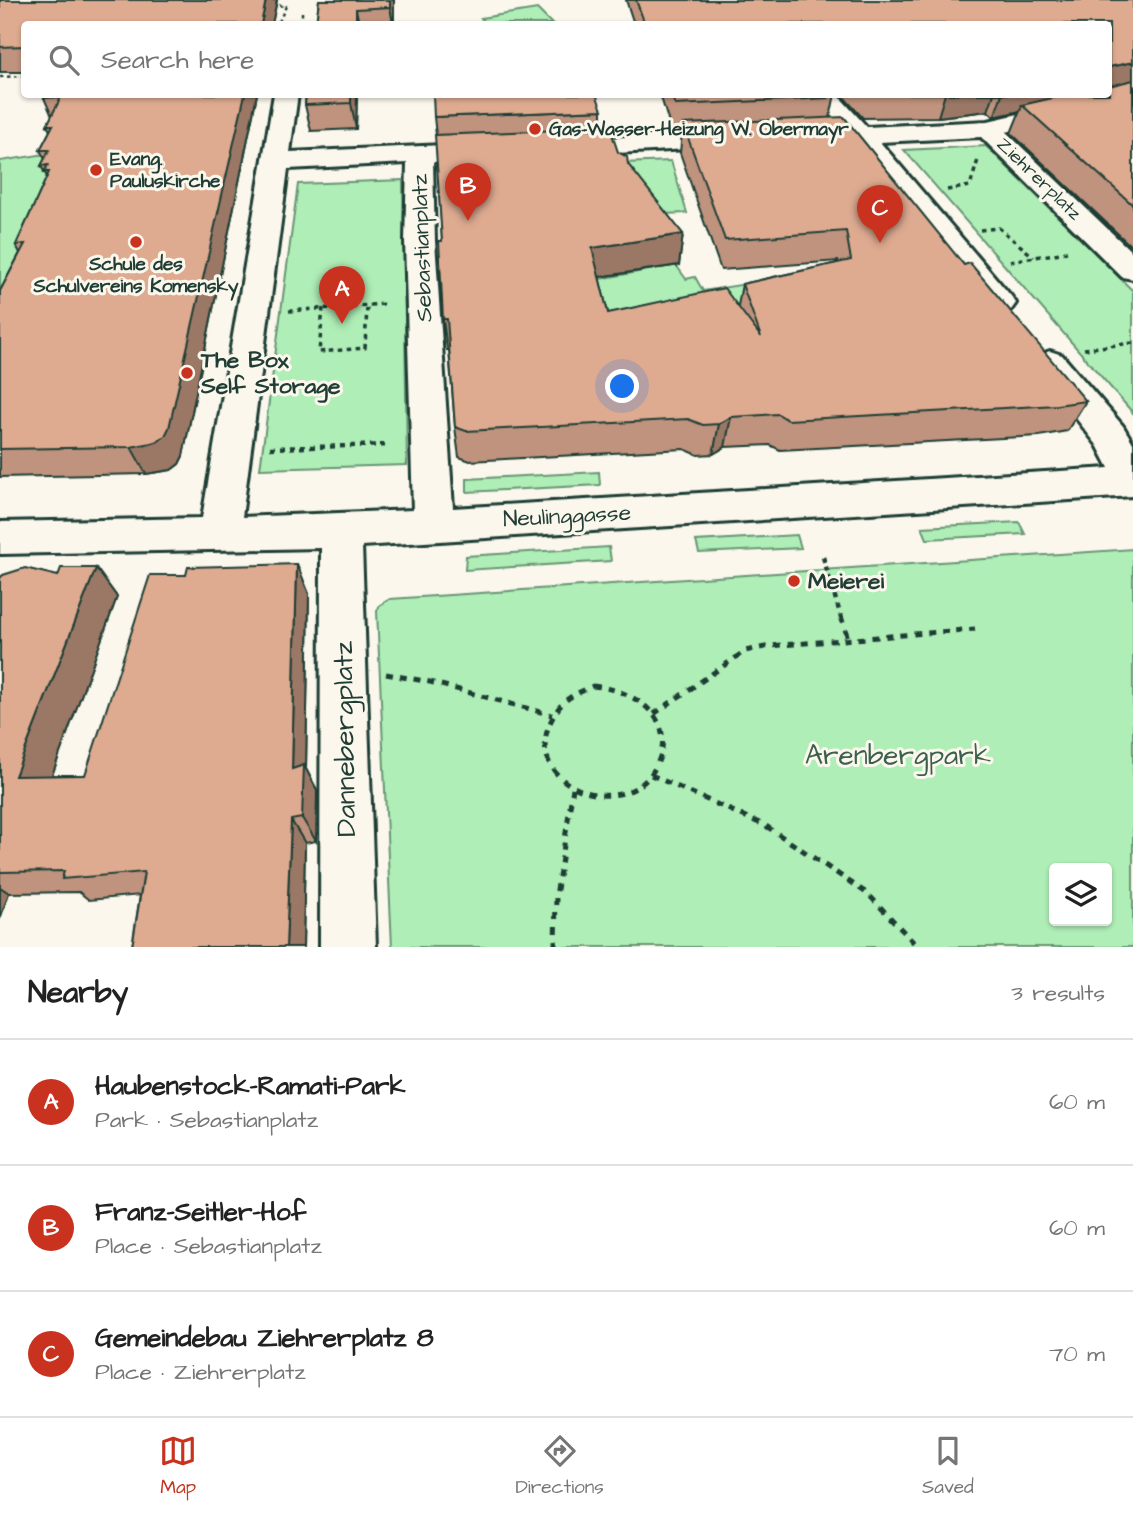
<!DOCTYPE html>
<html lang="en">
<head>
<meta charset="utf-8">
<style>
  body { margin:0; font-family:"Architects Daughter",sans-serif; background:#f6f6f6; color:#222 }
  .controls { position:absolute; right:21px; bottom:21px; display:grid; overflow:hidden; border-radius:7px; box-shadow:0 2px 5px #0004 }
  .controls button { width:63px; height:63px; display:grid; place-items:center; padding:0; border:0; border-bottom:2px solid #e0e0e0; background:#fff; color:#222; font:35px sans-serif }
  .you { position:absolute; left:623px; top:387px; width:24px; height:24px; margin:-18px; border:5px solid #fff; border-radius:50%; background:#1a73e8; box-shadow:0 0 0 10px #1a73e833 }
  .badge { display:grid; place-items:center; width:46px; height:46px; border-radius:50%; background:#c8321e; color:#fff; font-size:23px; font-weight:700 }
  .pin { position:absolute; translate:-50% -58px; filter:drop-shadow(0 2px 4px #0008) }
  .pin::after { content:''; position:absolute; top:37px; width:24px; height:21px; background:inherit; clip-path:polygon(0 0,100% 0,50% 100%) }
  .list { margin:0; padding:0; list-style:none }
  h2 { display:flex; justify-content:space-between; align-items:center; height:91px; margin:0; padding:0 28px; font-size:30px }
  h2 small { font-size:23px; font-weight:400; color:#767676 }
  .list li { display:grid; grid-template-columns:46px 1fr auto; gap:21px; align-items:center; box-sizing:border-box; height:126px; padding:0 28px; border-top:2px solid #e0e0e0 }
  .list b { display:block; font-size:26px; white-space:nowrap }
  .list p { margin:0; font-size:23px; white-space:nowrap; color:#767676 }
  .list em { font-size:23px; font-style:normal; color:#767676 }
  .icon { flex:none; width:38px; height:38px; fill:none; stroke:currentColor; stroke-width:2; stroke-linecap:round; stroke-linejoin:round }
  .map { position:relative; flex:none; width:1133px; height:947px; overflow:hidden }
  .search { position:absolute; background:#fff; box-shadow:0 2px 5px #0004; left:21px; right:21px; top:21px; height:77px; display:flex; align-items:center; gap:18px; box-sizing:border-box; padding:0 24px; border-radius:7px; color:#767676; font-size:26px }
  .sheet { height:469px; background:#fff }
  nav { display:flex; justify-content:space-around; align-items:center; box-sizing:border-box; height:98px; border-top:2px solid #e0e0e0; background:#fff; font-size:19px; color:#767676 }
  nav a { display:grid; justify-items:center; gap:4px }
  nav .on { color:#c8321e }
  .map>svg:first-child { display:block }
  .green { fill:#afeeb6; stroke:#679675; stroke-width:2; fill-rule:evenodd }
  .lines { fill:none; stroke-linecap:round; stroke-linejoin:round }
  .minor-casing { stroke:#1f3d34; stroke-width:6 }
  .path-far3 { stroke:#1f3d34; stroke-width:2.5; stroke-dasharray:3.5 3.5; stroke-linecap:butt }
  .path-far2 { stroke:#1f3d34; stroke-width:3.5; stroke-dasharray:4.5 4.5; stroke-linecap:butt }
  .path-far1 { stroke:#1f3d34; stroke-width:4.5; stroke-dasharray:5 5; stroke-linecap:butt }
  .path { stroke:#1f3d34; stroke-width:5; stroke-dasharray:7 7; stroke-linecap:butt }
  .minor { fill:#fbf7ec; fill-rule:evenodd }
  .wall { fill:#bf937d; stroke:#1f3d34; stroke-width:2 }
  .shaded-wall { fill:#9b7866; stroke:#1f3d34; stroke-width:2 }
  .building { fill:#deab91; stroke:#1f3d34; stroke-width:2 }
  .poi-dot { fill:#c8321e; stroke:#fbf7ec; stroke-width:2.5 }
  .labels { text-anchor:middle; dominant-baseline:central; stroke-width:6; stroke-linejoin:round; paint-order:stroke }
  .far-poi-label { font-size:19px; font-weight:bold; fill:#1f3d34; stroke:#fbf7ec; text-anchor:start }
  .far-street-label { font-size:19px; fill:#1f3d34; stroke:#fbf7ec }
  .street-label { font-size:23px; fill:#1f3d34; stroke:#fbf7ec }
  .poi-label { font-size:23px; font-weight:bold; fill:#1f3d34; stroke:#fbf7ec; text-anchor:start }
  .near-street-label { font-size:28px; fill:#1f3d34; stroke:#fbf7ec }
  .near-park-label { font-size:28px; fill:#3c604e; stroke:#fbf7ec }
</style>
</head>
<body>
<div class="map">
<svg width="1133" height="947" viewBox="0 0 1133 947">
  <rect width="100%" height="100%" fill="#fbf7ec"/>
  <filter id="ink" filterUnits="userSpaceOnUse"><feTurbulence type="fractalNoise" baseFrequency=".0143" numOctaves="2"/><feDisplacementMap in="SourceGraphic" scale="14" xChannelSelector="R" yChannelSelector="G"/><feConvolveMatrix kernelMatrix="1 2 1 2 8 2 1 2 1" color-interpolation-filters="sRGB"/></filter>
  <g filter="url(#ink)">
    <path class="green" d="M537 9 552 24H486L481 18Z
      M986 146 1133 291V413L904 150Z
      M65 151 0 309V161Z
      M671 161 687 213 663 214 623 163Z
      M403 180 407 465 260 469 298 184Z
      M676 265 686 279 695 277 703 291 746 284 778 321 630 339 515 285 594 280Z
      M599 472 600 485 467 492V479Z
      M1019 522 1025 534 927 539 922 527Z
      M797 535 801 548 699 553 696 541Z
      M609 547 611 561 465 570 466 556Z
      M1133 549V947H392L377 611 380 605 390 599ZM1107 868V921H1054V868Z"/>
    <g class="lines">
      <g class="minor-casing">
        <path id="minor" d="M1133 88V102L1006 132 1133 253V279L1122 277 981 137 880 142 1011 296 1016 303 1011 310 1000 313 989 310 854 143 807 145 798 143 794 137 798 131 840 128 811 94H837L867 127 988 121Z
          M274 94H298L290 152 488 143 497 145 501 151 497 157 433 162 435 241 453 508 1109 468 1097 445 1033 363 1038 355 1050 351 1062 355 1123 426 1133 443V496L362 546 376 947H320L321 548 0 554V522L202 518ZM407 163 405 241 413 510 242 517 288 169Z
          M733 132 742 134 746 140 742 146 563 156 554 154 550 148 554 142 563 140Z"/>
      </g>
      <path class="path-far3" d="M272 5 286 6 278 24
        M302 12V24
        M0 77 24 76"/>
      <path class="path-far2" d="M947 190 970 186 978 160
        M980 230 999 228 1034 257
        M1010 261 1067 252
        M323 308 319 352 365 348 367 305
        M289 311 385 304
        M1084 349 1133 343"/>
      <path class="path-far1" d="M270 448 390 445
        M823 557 841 617"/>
      <path class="path" d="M841 616 848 639
        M386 674 430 682 552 715
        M593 686C634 690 680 718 656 766 628 823 527 789 548 728 552 717 559 705 569 698 576 693 585 690 593 686Z
        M654 714 745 651 770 646 975 629
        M651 775 766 826 868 894 918 947
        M555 947 556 896 573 788"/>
      <use href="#minor" class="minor"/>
    </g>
    <path class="wall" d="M0 0H277L272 24H24V72H0Z
      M319 0H394V24H316Z
      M626 0H1133V248L1011 133 1020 111 994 117 988 111 938 117 863 118 841 94H1109V24H634Z
      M45 94H257L183 456 179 464 171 470 146 474 0 477V291L20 253 16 245 47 177 41 166 45 159 40 150 50 131 47 125 52 116 44 98Z
      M306 94H357L356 129 311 131 305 105Z
      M660 94H835L830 118 1086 401 1067 431 1039 436 780 450 770 445 725 447 713 454 698 455 684 449 470 461 459 457 455 427 449 350H447L443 319 442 241 436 135 434 117 602 110V128L618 152 683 234 679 265 599 277 608 313 738 306 742 284 838 263V261L721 270 680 153 682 132 672 133Z
      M297 564 309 594 306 769 317 790 316 841 305 843 303 947H132L140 895 89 900 79 892 9 893 0 919V578L58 576 96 568 117 597 52 775H85L186 575Z"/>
    <path class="shaded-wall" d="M266 0H277L272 24H261Z
      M390 0H394V24H393L390 7Z
      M356 9 359 24H356Z
      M1133 62V86L1109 92V67Z
      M245 94H257L183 456 179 464 171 470 146 474 131 447Z
      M351 94H357L356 129 351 103Z
      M945 94H994L988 111 938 117Z
      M1002 94H1096L1022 105 1020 111 994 117Z
      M683 234 679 265 591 278 592 248Z
      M731 417 725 447 713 454 719 424Z
      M297 564 309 594 306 769 317 790 316 841 302 818 292 769Z
      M96 568 117 597 43 800 15 776Z
      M291 820 305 843 303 947H286Z
      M0 887 9 893 0 919Z"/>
    <path class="building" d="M0 0H266L261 24H24V46L0 47Z
      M319 0H390V7L356 9V24H316Z
      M636 0H1133V62L1109 67V24H645Z
      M1133 80V205L1022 105 1070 94H1109V86Z
      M45 94H245L169 428 165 436 157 442 131 447 0 449V291L25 244 16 245 49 172H44L48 165 41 166 49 150H40L53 125H47L61 97 44 98Z
      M306 94H351V103L305 105Z
      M433 94H596L602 110 434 117Z
      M671 94H825L828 98 675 105Z
      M844 117 964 265 970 263 1086 401 1057 405 788 420 778 414 731 417 719 424 703 425 688 419 466 431 455 427 447 319H443L439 241H442L435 135 610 128 618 152 627 157 628 164 683 234 592 248 608 313 724 288 761 337 742 284 851 260 846 231 725 240 683 124Z
      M297 564 292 769 304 765 302 818 291 820 286 947H132L144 872 62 879 64 871 0 872V578L3 575 25 568 58 576 61 568H96L15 776 85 775 150 575H186L188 567Z"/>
  </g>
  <g class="poi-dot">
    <circle cx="535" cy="129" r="7"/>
    <circle cx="96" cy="170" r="7"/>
    <circle cx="136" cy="242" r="7"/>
    <circle cx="187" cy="373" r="7"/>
    <circle cx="794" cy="581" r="7"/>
  </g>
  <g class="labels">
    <g class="far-poi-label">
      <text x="549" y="129">Gas-Wasser-Heizung W. Obermayr</text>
      <text x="110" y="159">Evang.<tspan x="110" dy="22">Pauluskirche</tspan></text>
      <text x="136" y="264" text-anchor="middle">Schule des<tspan x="136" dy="22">Schulvereins Komensky</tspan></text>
    </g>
    <g class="far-street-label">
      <text transform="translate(1039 179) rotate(44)">Ziehrerplatz</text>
    </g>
    <g class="street-label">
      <text transform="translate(422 248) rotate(-92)">Sebastianplatz</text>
      <text transform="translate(567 516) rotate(-3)">Neulinggasse</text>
    </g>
    <g class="poi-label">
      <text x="201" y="360">The Box<tspan x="201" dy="26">Self Storage</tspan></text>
      <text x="808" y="581">Meierei</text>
    </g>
    <g class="near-street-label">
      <text transform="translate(345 739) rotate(-91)">Dannebergplatz</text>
    </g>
    <g class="near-park-label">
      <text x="898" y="755">Arenbergpark</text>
    </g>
  </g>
</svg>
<div class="controls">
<button><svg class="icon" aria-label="layers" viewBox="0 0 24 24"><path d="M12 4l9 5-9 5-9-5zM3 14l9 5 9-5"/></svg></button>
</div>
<div class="you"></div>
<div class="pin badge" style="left:342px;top:324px">A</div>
<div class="pin badge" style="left:468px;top:221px">B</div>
<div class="pin badge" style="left:880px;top:243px">C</div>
<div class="search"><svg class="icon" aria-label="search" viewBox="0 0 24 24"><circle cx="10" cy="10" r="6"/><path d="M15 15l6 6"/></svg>Search here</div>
</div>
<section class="sheet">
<h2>Nearby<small>3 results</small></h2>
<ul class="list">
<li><span class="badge">A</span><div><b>Haubenstock-Ramati-Park</b><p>Park · Sebastianplatz</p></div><em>60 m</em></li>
<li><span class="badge">B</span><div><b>Franz-Seitler-Hof</b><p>Place · Sebastianplatz</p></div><em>60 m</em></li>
<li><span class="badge">C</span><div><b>Gemeindebau Ziehrerplatz 8</b><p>Place · Ziehrerplatz</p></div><em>70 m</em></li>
</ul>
</section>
<nav>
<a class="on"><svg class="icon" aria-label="map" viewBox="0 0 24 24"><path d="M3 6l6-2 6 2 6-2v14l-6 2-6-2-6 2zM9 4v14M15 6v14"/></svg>Map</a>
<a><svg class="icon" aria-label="directions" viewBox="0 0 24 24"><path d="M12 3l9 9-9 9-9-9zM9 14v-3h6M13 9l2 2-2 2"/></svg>Directions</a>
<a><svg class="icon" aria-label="saved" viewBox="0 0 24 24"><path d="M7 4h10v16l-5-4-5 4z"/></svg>Saved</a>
</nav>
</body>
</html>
